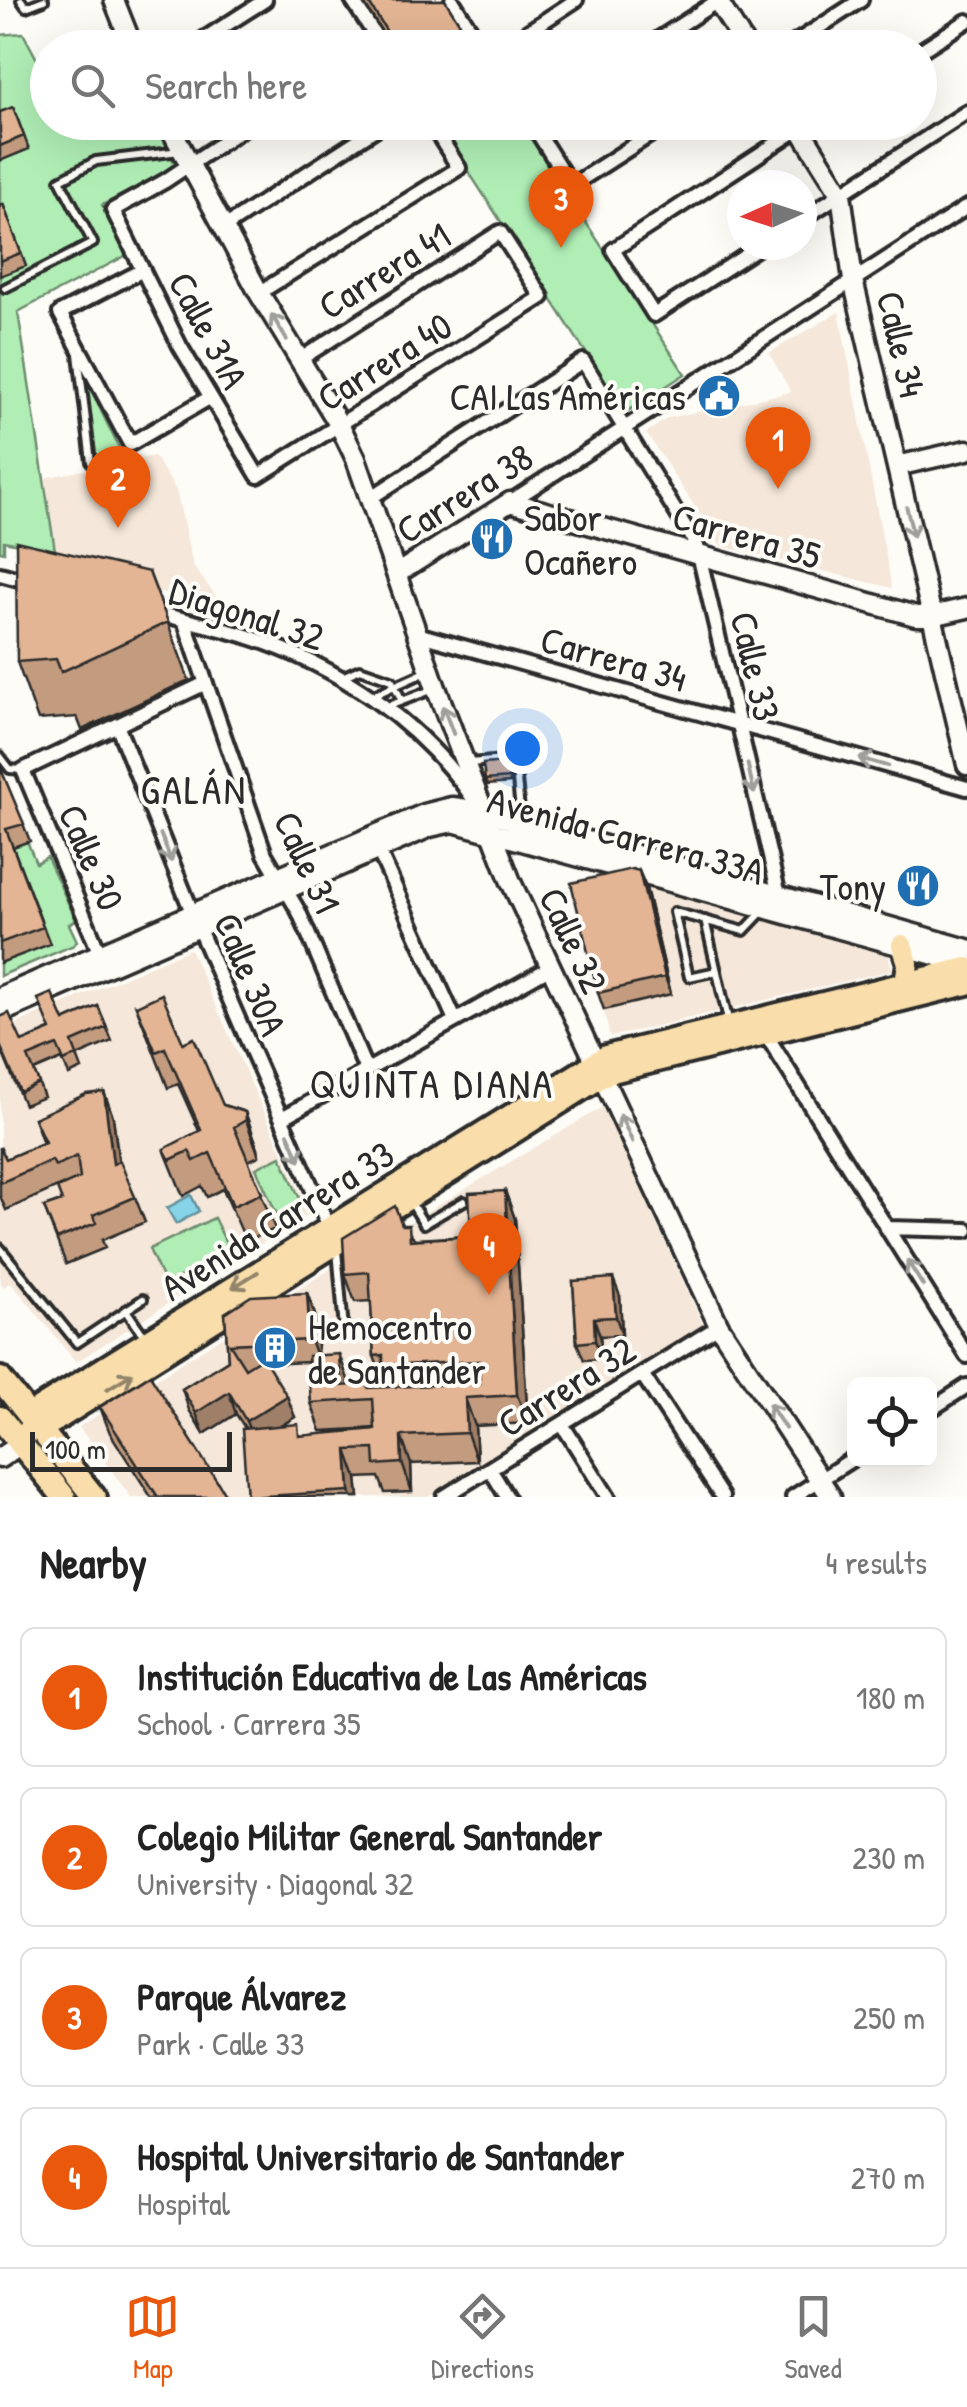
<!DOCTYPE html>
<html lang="en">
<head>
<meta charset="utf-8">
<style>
  body { margin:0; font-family:"Patrick Hand",sans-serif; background:#f6f6f6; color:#222 }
  .controls { position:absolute; right:30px; bottom:30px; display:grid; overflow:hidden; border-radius:15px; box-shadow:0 10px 40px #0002 }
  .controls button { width:90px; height:90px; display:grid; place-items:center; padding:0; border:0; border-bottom:2px solid #e0e0e0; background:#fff; color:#222; font:50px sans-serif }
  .compass { position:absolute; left:727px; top:170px; width:90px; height:90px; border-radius:50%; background:#fff; box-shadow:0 10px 40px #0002; rotate:267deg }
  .scale { position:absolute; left:30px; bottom:25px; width:202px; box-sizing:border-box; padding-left:10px; border:5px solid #2b2b2b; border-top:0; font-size:28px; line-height:35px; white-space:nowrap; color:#2b2b2b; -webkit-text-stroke:8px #fdfcf7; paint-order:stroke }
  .you { position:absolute; left:522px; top:748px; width:35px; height:35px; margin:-25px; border:8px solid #fff; border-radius:50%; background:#1a73e8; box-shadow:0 0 0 15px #1a73e833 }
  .badge { display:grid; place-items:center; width:65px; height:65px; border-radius:50%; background:#ea580c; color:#fff; font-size:32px; font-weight:700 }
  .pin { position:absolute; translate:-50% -82px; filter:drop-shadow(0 2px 5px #0008) }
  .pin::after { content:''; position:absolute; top:52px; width:35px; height:30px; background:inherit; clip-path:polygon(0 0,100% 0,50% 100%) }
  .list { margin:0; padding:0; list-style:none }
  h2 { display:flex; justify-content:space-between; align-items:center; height:130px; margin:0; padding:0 40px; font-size:42px }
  h2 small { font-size:32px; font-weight:400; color:#767676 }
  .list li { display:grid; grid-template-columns:65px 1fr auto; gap:30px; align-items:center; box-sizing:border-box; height:140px; margin:0 20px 20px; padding:0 20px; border:2px solid #e0e0e0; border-radius:15px }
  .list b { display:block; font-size:38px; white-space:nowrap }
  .list p { margin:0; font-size:32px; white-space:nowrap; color:#767676 }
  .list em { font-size:32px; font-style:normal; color:#767676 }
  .icon { flex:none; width:55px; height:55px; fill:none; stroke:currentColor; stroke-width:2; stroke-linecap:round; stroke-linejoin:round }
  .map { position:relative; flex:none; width:967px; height:1497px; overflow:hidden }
  .search { position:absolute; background:#fff; box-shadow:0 10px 40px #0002; left:30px; right:30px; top:30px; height:110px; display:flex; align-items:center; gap:25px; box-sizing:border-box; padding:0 35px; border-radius:55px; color:#767676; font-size:38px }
  .sheet { height:770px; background:#fff }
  nav { display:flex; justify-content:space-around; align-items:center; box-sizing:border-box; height:140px; border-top:2px solid #e0e0e0; background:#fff; font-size:28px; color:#767676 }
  nav a { display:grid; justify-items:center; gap:5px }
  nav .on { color:#ea580c }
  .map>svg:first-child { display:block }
  .built { fill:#f5e7d9 }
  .green { fill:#b0eeb5; stroke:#6e8c70; stroke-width:2.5 }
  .water { fill:#87d3e8; stroke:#62909c; stroke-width:2.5 }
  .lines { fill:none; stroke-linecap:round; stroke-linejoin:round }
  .lane-casing { stroke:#2b2b2b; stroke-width:14 }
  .street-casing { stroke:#2b2b2b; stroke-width:20 }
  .secondary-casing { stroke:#2b2b2b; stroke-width:25 }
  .primary-casing { stroke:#2b2b2b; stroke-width:28 }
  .highway-casing { stroke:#2b2b2b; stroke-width:30 }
  .lane { stroke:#fdfcf7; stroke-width:6 }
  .street { stroke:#fdfcf7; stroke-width:12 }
  .secondary { stroke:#fdfcf7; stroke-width:18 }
  .primary { stroke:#f9deab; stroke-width:20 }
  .highway { stroke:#f9deab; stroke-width:22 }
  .wall { fill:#c39c7f; stroke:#2b2b2b; stroke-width:2.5; fill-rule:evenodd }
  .shaded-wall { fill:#9f7f68; stroke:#2b2b2b; stroke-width:2.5 }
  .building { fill:#e3b594; stroke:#2b2b2b; stroke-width:2.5 }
  .oneway { stroke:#9e9e9b }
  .oneway2 { stroke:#92846b }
  .labels { text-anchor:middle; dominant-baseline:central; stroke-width:8; stroke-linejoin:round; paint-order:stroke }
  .street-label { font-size:38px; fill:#2b2b2b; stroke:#fdfcf7 }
  .poi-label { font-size:38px; fill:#2b2b2b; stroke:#fdfcf7; text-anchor:end }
  .neighbourhood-label { font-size:40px; letter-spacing:2.5px; fill:#2b2b2b; stroke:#fdfcf7 }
</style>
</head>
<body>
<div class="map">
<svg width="967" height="1497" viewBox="0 0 967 1497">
  <rect width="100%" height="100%" fill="#fdfcf7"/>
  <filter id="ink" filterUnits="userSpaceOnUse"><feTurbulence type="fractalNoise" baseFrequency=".01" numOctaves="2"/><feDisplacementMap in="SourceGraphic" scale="20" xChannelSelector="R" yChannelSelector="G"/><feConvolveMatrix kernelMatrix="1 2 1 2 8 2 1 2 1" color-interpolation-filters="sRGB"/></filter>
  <g filter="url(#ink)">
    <path class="built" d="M839 312 892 588 721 546 646 433 668 418 791 392 769 353Z
      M154 456 176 490 193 566 224 607 58 570 44 478Z
      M645 885 888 953 892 970 610 1037 578 901Z
      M190 949 310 1213 76 1362 11 1282 4 1287 0 1282V1031Z
      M603 1107 703 1325 429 1497H131L79 1427 339 1264Z"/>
    <path class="green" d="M23 33 47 78 48 122 156 123 176 167 102 205 127 255 18 312 58 570 33 547 4 541V552L0 551V35Z
      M437 123H521L685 374 625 413Z
      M85 378 121 452 95 457Z
      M27 841 36 863 47 857 76 920 69 924 77 941 74 945 0 976V963L49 944 12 847Z
      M281 1156 303 1206 278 1217 256 1168Z
      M214 1218 231 1253 165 1284 149 1249Z"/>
    <path class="water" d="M191 1195 199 1211 176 1224 167 1208Z"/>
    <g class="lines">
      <g class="lane-casing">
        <path id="lane" d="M21 0 26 7 44 0
          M5 288 93 243 60 180 96 161 180 151
          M78 354 91 462
          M342 677 360 669 392 680 402 701
          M372 696 428 671
          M386 707 434 689
          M0 756 10 769 22 770
          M470 763 515 759 521 821
          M705 920 729 1024
          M717 971 689 977 674 912 744 931 762 912
          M410 1201 424 1224 464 1201
          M0 1248 77 1343 143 1299
          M337 1250 344 1329
          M126 1310 144 1336"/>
      </g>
      <g class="street-casing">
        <path id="street" d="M352 0 380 43 372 48
          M452 0 482 48
          M190 48 265 0
          M503 48 576 0
          M645 48 719 0
          M787 48 861 0
          M920 51 967 21
          M253 122 165 181 113 210 180 346 258 476 542 297 500 232 299 360
          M531 122 571 186 670 122
          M802 219 967 112
          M223 228 386 122
          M762 245 654 315 613 250 809 122
          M143 270 60 313 130 444 209 398
          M259 293 459 168 430 122
          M372 497 583 361 697 546 779 895
          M510 502 967 207
          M0 574 30 582
          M152 612C184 620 218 627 249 637 338 666 418 720 472 797
          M184 620 265 854 299 912 366 1070
          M417 634 967 788
          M117 725 198 927 332 1234
          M375 843 455 1020
          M103 961 23 770 206 683
          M765 1033 967 1356
          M282 1118 551 967
          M887 1228 967 1230
          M642 1374 722 1497
          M930 1410 967 1386
          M562 1424 608 1497
          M490 1469 507 1497
          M444 1497 719 1326
          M793 1497 854 1458"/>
      </g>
      <g class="secondary-casing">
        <path id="secondary" d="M114 0 133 48
          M717 0 747 48
          M167 122 259 293 340 426 356 459 436 688 511 882 719 1326 831 1497
          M796 122 841 194 853 280 967 765
          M897 466 967 450
          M398 573 510 502 916 616H932L967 608
          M0 997 424 814 452 807 482 811 967 949
          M0 1013 430 827 453 822 967 964
          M0 1458 21 1444"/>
      </g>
      <g class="primary-casing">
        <path id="primary" d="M902 945 908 963 905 983
          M34 1424 52 1423 608 1073 967 984
          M27 1434 39 1408 606 1056 967 968"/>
      </g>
      <g class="highway-casing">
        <path id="highway" d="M0 1379 94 1497
          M0 1418 64 1497"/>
      </g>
      <use href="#lane" class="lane"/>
      <use href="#street" class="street"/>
      <use href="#secondary" class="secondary"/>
      <use href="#primary" class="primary"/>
      <use href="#highway" class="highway"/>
    </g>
    <path class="wall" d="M362 0H445L465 32 471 48H392Z
      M13 107 29 149 0 161V112Z
      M3 204 26 266 0 276V205Z
      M149 572 189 680 82 730 77 717 38 720 17 662Z
      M507 762 510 783 487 785 485 780Z
      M0 767 30 841 13 847 50 944 0 963Z
      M639 871 646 888 671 994 604 1010 598 993Z
      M98 1006 112 1041 77 1056 82 1069 69 1075 62 1059 34 1071 44 1097 24 1105 0 1047 22 1042 50 1030 64 1021Z
      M136 1006 183 1043 223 1105 245 1112 258 1148 259 1156 248 1161 275 1229 246 1241 223 1189 207 1197 202 1186 183 1196 164 1149 199 1131 178 1084 168 1088Z
      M104 1092 113 1117 119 1162 135 1197 145 1222 102 1240 105 1248 66 1264 44 1207 61 1201 62 1185 6 1210 0 1196V1147L6 1159 43 1143 34 1118Z
      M505 1191 515 1219 528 1423 475 1426 477 1461 411 1464 412 1492 385 1493 379 1477 357 1478 359 1497H247L245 1428 236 1414 204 1434 189 1410 182 1389 228 1360 225 1313 307 1293 315 1315 317 1355 349 1382 350 1386 368 1384 369 1388 391 1387 390 1384H384L374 1356 371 1301 355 1302 345 1274 402 1225 415 1239 471 1236ZM308 1362 311 1403 321 1431 375 1428V1429L302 1436 281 1426 295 1417 267 1364Z
      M573 1281 620 1296 622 1335 600 1336 602 1359 584 1360 577 1343Z
      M100 1407 227 1497H151L110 1433Z"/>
    <path class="shaded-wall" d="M465 32 471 48H442Z
      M639 871 646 888 671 994 665 977Z
      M104 1092 113 1117 122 1189 113 1164Z
      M245 1112 258 1148 259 1156 246 1120Z
      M505 1191 515 1219 528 1423 517 1395Z
      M613 1278 620 1296 622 1335 616 1317Z
      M307 1293 315 1315 318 1361 310 1340Z
      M594 1318 600 1336 602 1359 595 1341Z
      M339 1354 349 1382 351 1401 341 1386Z
      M229 1392 236 1414 204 1434 196 1413Z
      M287 1396 295 1417 254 1442 246 1421Z
      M465 1398 475 1426 477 1461 467 1433Z
      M401 1436 411 1464 412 1492 402 1463Z
      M347 1450 357 1478 359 1497H352L350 1491Z"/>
    <path class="building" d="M367 0H445L465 32 442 48H397Z
      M13 107 24 136 0 146V112Z
      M3 204 21 253 0 261V205Z
      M16 541 149 572 168 622 61 672 56 659 17 662Z
      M507 762 509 778 485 780 483 764Z
      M0 767 24 824 6 829 43 927 0 943Z
      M632 869 639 871 665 977 598 993 571 883Z
      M52 993 64 1021 98 1006 107 1027 72 1042 77 1055 64 1061 57 1045 28 1057 39 1083 20 1092 0 1045V1017L9 1013 22 1042 51 1030 38 999Z
      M162 994 183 1043 194 1038 223 1105 245 1112 246 1120 234 1127 262 1193 233 1206 210 1153 194 1161 189 1151 170 1160 164 1149 201 1130 165 1048 156 1052 136 1006Z
      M104 1092 113 1164 120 1161 135 1197 93 1215 96 1223 57 1239 44 1207 62 1201 57 1188 80 1178 77 1156 55 1166 52 1160 0 1183V1147L6 1159 45 1142 34 1118 86 1094Z
      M505 1191 517 1395 465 1398 467 1433 401 1436 402 1463 375 1465 374 1449 347 1450 350 1491 247 1497 242 1429 298 1424 299 1436 375 1429 373 1399 311 1403 308 1356 339 1354 341 1386 368 1384V1388L480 1383 479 1361 383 1366V1355L374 1356 369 1272 345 1274 343 1238 395 1206 402 1225H409L410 1240 471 1236 469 1193Z
      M613 1278 616 1317 594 1318 595 1341 577 1343 573 1281Z
      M307 1293 310 1340 230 1344 245 1368 263 1357 287 1396 246 1421 229 1392 196 1413 182 1389 228 1360 225 1313 251 1296Z
      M150 1375 227 1497H158L100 1407Z"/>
    <defs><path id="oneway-shaft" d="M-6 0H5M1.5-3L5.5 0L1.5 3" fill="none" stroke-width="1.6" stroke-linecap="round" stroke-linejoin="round" transform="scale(2.5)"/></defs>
    <g class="oneway">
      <use href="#oneway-shaft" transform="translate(279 327) rotate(-121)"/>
      <use href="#oneway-shaft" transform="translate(910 522) rotate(77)"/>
      <use href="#oneway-shaft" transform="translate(448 720) rotate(-111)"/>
      <use href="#oneway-shaft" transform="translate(873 762) rotate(-164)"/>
      <use href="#oneway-shaft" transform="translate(751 779) rotate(77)"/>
      <use href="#oneway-shaft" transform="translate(166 848) rotate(68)"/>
      <use href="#oneway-shaft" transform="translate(626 1128) rotate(-115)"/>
      <use href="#oneway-shaft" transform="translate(294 1147) rotate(66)"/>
      <use href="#oneway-shaft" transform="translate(915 1273) rotate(-122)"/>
      <use href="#oneway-shaft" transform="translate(777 1416) rotate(-123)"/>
    </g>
    <g class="oneway2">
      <use href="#oneway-shaft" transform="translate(245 1280) rotate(148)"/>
      <use href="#oneway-shaft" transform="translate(120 1381) rotate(-32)"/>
    </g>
  </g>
  <defs>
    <g id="civic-disc" transform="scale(2.25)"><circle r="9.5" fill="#1f6fb2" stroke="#fdfcf7"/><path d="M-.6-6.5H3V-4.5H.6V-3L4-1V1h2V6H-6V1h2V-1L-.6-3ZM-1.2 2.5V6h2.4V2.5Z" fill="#fff"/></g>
    <g id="restaurant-disc" transform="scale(2.25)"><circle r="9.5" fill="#1f6fb2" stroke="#fdfcf7"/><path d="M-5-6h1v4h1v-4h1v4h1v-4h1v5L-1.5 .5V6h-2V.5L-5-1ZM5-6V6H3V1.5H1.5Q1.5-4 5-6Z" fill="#fff"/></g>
    <g id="building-disc" transform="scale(2.25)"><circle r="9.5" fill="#1f6fb2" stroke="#fdfcf7"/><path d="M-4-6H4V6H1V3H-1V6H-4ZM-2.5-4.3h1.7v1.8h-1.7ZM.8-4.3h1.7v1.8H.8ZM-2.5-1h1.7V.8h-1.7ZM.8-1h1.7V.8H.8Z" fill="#fff"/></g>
  </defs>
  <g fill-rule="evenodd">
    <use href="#civic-disc" x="719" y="396"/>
    <use href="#restaurant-disc" x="492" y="539"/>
    <use href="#restaurant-disc" x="918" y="886"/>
    <use href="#building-disc" x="275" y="1348"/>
  </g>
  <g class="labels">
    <g class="street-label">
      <text transform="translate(384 270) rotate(-32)">Carrera 41</text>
      <text transform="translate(209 330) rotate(62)">Calle 31A</text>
      <text transform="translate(902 344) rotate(77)">Calle 34</text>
      <text transform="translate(384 361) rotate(-32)">Carrera 40</text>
      <text transform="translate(464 493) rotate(-32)">Carrera 38</text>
      <text transform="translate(747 535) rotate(16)">Carrera 35</text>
      <text transform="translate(247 613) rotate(18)">Diagonal 32</text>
      <text transform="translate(614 658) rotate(16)">Carrera 34</text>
      <text transform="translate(756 666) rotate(77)">Calle 33</text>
      <text transform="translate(626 835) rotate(15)">Avenida Carrera 33A</text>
      <text transform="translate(92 857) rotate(67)">Calle 30</text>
      <text transform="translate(308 862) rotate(65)">Calle 31</text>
      <text transform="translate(574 940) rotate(65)">Calle 32</text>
      <text transform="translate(251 974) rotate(67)">Calle 30A</text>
      <text transform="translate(277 1220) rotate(-32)">Avenida Carrera 33</text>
      <text transform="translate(566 1386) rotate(-32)">Carrera 32</text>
    </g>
    <g class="poi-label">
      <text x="686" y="396">CAI Las Américas</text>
      <text x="524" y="517" text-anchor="start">Sabor<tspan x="524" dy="44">Ocañero</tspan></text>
      <text x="886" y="886">Tony</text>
      <text x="308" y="1326" text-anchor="start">Hemocentro<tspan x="308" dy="44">de Santander</tspan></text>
    </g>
    <g class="neighbourhood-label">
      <text x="194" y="789">GALÁN</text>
      <text x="432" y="1083">QUINTA DIANA</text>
    </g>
  </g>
</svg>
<div class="controls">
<button><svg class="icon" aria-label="locate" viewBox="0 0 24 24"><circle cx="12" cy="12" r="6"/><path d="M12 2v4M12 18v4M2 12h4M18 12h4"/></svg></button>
</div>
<svg class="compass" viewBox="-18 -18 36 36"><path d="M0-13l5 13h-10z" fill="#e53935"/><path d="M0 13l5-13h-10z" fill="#767676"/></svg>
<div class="scale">100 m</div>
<div class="you"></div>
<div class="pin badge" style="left:778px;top:489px">1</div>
<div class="pin badge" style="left:118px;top:528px">2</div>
<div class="pin badge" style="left:561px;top:248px">3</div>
<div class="pin badge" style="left:489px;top:1295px">4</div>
<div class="search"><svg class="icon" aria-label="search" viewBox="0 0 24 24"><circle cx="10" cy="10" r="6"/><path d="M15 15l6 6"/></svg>Search here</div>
</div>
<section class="sheet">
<h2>Nearby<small>4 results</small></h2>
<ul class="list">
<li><span class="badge">1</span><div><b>Institución Educativa de Las Américas</b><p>School · Carrera 35</p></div><em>180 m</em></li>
<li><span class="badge">2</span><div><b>Colegio Militar General Santander</b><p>University · Diagonal 32</p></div><em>230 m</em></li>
<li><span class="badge">3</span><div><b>Parque Álvarez</b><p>Park · Calle 33</p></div><em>250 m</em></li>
<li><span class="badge">4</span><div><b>Hospital Universitario de Santander</b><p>Hospital</p></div><em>270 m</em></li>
</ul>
</section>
<nav>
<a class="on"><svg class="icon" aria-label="map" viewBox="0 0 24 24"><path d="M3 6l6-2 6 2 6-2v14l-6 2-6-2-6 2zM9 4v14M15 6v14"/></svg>Map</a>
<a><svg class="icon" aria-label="directions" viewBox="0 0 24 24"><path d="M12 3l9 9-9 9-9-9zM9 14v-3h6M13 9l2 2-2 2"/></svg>Directions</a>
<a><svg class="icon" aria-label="saved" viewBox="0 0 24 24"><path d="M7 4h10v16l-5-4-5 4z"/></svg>Saved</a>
</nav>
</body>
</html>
